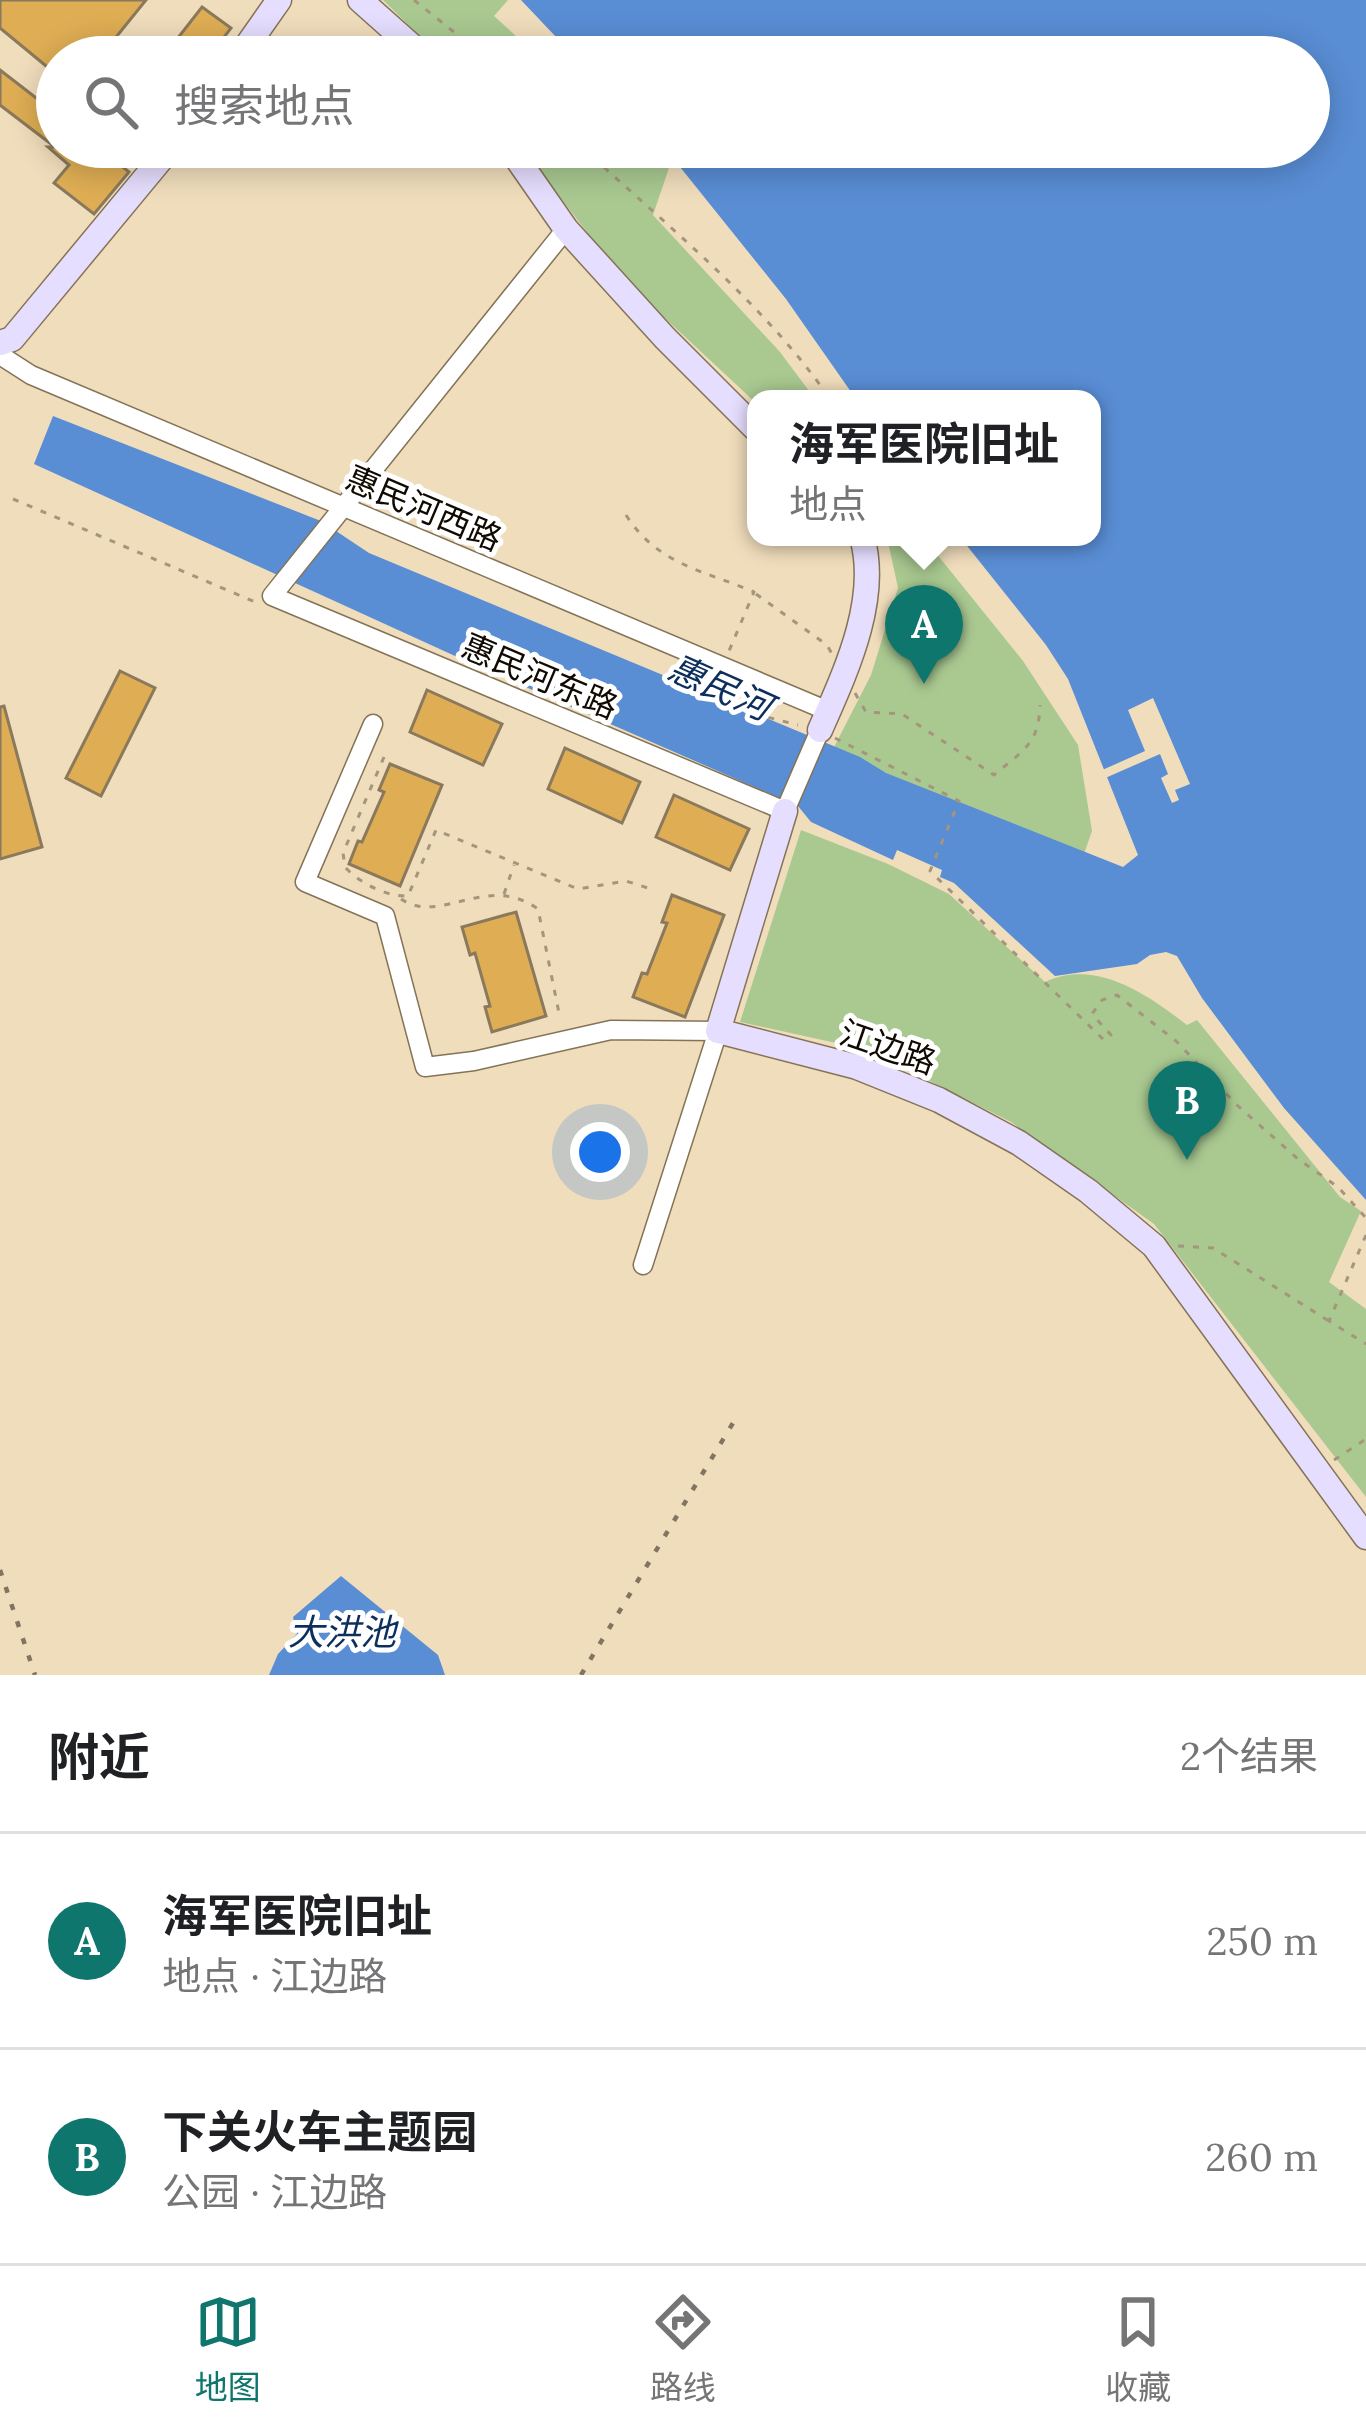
<!DOCTYPE html>
<html lang="zh">
<head>
<meta charset="utf-8">
<style>
  body { margin:0; font-family:Lora,"Noto Sans SC",serif; background:#f2f2f2; color:#202124 }
  .you { position:absolute; left:600px; top:1152px; width:42px; height:42px; margin:-30px; border:9px solid #fff; border-radius:50%; background:#1a73e8; box-shadow:0 0 0 18px #1a73e833 }
  .badge { display:grid; place-items:center; width:78px; height:78px; border-radius:50%; background:#0f766e; color:#fff; font-size:39px; font-weight:700 }
  .pin { position:absolute; translate:-50% -99px; filter:drop-shadow(0 3px 6px #0008) }
  .pin::after { content:''; position:absolute; top:63px; width:42px; height:36px; background:inherit; clip-path:polygon(0 0,100% 0,50% 100%) }
  .popup { position:absolute; left:747px; top:390px; width:354px; height:156px; box-sizing:border-box; display:grid; place-content:center; border-radius:24px; background:#fff; filter:drop-shadow(0 3px 9px #0005); font-size:39px; white-space:nowrap; color:#757577 }
  .popup b { font-size:45px; color:#202124 }
  .popup::after { content:''; position:absolute; left:50%; top:100%; margin-left:-24px; border:24px solid transparent; border-top-color:#fff }
  .list { margin:0; padding:0; list-style:none }
  h2 { display:flex; justify-content:space-between; align-items:center; height:156px; margin:0; padding:0 48px; font-size:51px }
  h2 small { font-size:39px; font-weight:400; color:#757577 }
  .list li { display:grid; grid-template-columns:78px 1fr auto; gap:36px; align-items:center; box-sizing:border-box; height:216px; padding:0 48px; border-top:3px solid #e0e0e0 }
  .list b { display:block; font-size:45px; white-space:nowrap }
  .list p { margin:0; font-size:39px; white-space:nowrap; color:#757577 }
  .list em { font-size:39px; font-style:normal; color:#757577 }
  .icon { flex:none; width:66px; height:66px; fill:none; stroke:currentColor; stroke-width:2; stroke-linecap:round; stroke-linejoin:round }
  .map { position:relative; flex:none; width:1366px; height:1675px; overflow:hidden }
  .search { position:absolute; background:#fff; box-shadow:0 6px 30px #0003; left:36px; right:36px; top:36px; height:132px; display:flex; align-items:center; gap:30px; box-sizing:border-box; padding:0 42px; border-radius:66px; color:#757577; font-size:45px }
  .sheet { height:588px; background:#fff }
  nav { display:flex; justify-content:space-around; align-items:center; box-sizing:border-box; height:168px; border-top:3px solid #e0e0e0; background:#fff; font-size:33px; color:#757577 }
  nav a { display:grid; justify-items:center; gap:6px }
  nav .on { color:#0f766e }
  .map>svg:first-child { display:block }
  .green { fill:#a9c991 }
  .water { fill:#598dd4 }
  .pier { fill:#f0ddbc }
  .building { fill:#dfae54; stroke:#8a795c; stroke-width:3 }
  .lines { fill:none; stroke-linecap:round; stroke-linejoin:round }
  .street-casing { stroke:#847356; stroke-width:21 }
  .secondary-casing { stroke:#847356; stroke-width:27 }
  .path { stroke:#a4957c; stroke-width:3; stroke-dasharray:6 9; stroke-linecap:butt }
  .street { stroke:#fff; stroke-width:18 }
  .secondary { stroke:#e6defe; stroke-width:24 }
  .rail { stroke:#817460; stroke-width:4.5; stroke-dasharray:6 12; stroke-linecap:butt }
  .labels { text-anchor:middle; dominant-baseline:central; stroke-width:10; stroke-linejoin:round; paint-order:stroke }
  .street-label { font-size:33px; fill:#110a02; stroke:#fff }
  .water-label { font-size:36px; font-style:italic; fill:#0c2f5d; stroke:#fff }
</style>
</head>
<body>
<div class="map">
<svg width="1366" height="1675" viewBox="0 0 1366 1675">
  <rect width="100%" height="100%" fill="#f0ddbc"/>
  <path class="green" d="M383 0H508L494 16 539 57H441Z
    M521 147H592L598 153 608 147H664L673 156 653 215 780 352 815 399H756V403L624 280Z
    M887 537H923L1023 661 1078 745 1092 831 1084 854 830 755 871 675 898 588Z
    M801 830 888 864 949 894 1045 982C1096 958 1148 995 1187 1025L1197 1020 1340 1197 1361 1211 1329 1282 1366 1309V1497L1154 1224 1011 1122 868 1050 740 1022Z"/>
  <path class="water" d="M521 0H1366V1200L1284 1108 1202 998 1177 956 1166 952 1150 955 1137 964 1055 976 954 883 940 877 942 870 897 850 893 860 811 822 798 806 466 661 34 464 53 416 321 521 369 553 860 757 886 773 1123 867 1138 855 1068 679 1046 645 960 537H1092V399H856L786 299 664 147H1309V57H575Z
    M341 1576 438 1655 445 1675H269L278 1654 297 1634 293 1617Z"/>
  <path class="pier" d="M1153 698 1190 784 1175 790 1179 800 1172 803 1161 778 1168 774 1160 754 1103 779 1100 771 1145 751 1128 710Z"/>
  <path class="building" d="M0 0H146L100 57H57V75L0 28Z
    M202 7 231 28 209 57H163Z
    M0 70 57 114V147H140L124 168 129 172 94 214 54 183 69 165 48 147H55L0 105Z
    M120 671 155 688 101 796 66 778Z
    M427 690 502 724 483 765 410 732Z
    M4 706 42 847 0 859V707Z
    M565 748 640 782 622 823 548 789Z
    M390 764 442 785 400 886 349 864 358 841 362 842 384 792 379 790Z
    M674 795 749 829 730 870 656 837Z
    M672 895 724 915 685 1017 633 997 642 973 647 974 667 923 662 922Z
    M516 912 546 1016 492 1032 485 1007 490 1006 475 953 470 955 462 927Z"/>
  <g class="lines">
    <g class="street-casing">
      <path id="street" d="M566 229 272 596 785 811 820 730
        M0 355 31 375 828 711
        M373 724 305 882 385 916 425 1067 474 1061 611 1030 718 1031 643 1265"/>
    </g>
    <g class="secondary-casing">
      <path id="secondary" d="M360 0 424 57
        M239 57 279 0
        M509 147 566 229 665 338 756 429
        M0 343 12 339 171 147
        M820 730C845 673 880 600 862 537
        M785 811 718 1031 857 1067 939 1100 1019 1143 1088 1191 1154 1246 1366 1537"/>
    </g>
    <path class="path" d="M414 0 485 57
      M582 147C667 226 764 303 830 399
      M13 499 255 602
      M626 515C658 565 703 570 754 592L729 651
      M756 594 827 645 832 654
      M720 683 759 715 798 725
      M855 693 866 712 902 714 994 775C1022 751 1039 745 1040 705
      M835 738 959 801 930 871 1104 1040 1111 1035 1092 1014 1102 1000 1117 995 1176 1041 1238 1106 1298 1159 1338 1187 1366 1218
      M384 757 343 853 345 867C359 883 387 897 408 896L436 830 578 889 626 881 651 889
      M504 894 514 865
      M401 899C441 926 486 872 538 909L560 1018
      M1366 1235 1329 1321 1366 1344
      M1178 1246 1213 1248 1329 1321
      M1334 1460 1366 1439"/>
    <use href="#street" class="street"/>
    <use href="#secondary" class="secondary"/>
    <path class="rail" d="M0 1570 35 1675
      M581 1675 739 1413"/>
  </g>
  <g class="labels">
    <g class="street-label">
      <text transform="translate(424 508) rotate(23)">惠民河西路</text>
      <text transform="translate(540 676) rotate(23)">惠民河东路</text>
      <text transform="translate(888 1047) rotate(19)">江边路</text>
    </g>
    <g class="water-label">
      <text transform="translate(720 687) rotate(24)">惠民河</text>
      <text x="342" y="1632">大洪池</text>
    </g>
  </g>
</svg>
<div class="you"></div>
<div class="pin badge" style="left:924px;top:684px">A</div>
<div class="popup"><b>海军医院旧址</b>地点</div>
<div class="pin badge" style="left:1187px;top:1160px">B</div>
<div class="search"><svg class="icon" aria-label="search" viewBox="0 0 24 24"><circle cx="10" cy="10" r="6"/><path d="M15 15l6 6"/></svg>搜索地点</div>
</div>
<section class="sheet">
<h2>附近<small>2个结果</small></h2>
<ul class="list">
<li><span class="badge">A</span><div><b>海军医院旧址</b><p>地点 · 江边路</p></div><em>250 m</em></li>
<li><span class="badge">B</span><div><b>下关火车主题园</b><p>公园 · 江边路</p></div><em>260 m</em></li>
</ul>
</section>
<nav>
<a class="on"><svg class="icon" aria-label="map" viewBox="0 0 24 24"><path d="M3 6l6-2 6 2 6-2v14l-6 2-6-2-6 2zM9 4v14M15 6v14"/></svg>地图</a>
<a><svg class="icon" aria-label="directions" viewBox="0 0 24 24"><path d="M12 3l9 9-9 9-9-9zM9 14v-3h6M13 9l2 2-2 2"/></svg>路线</a>
<a><svg class="icon" aria-label="saved" viewBox="0 0 24 24"><path d="M7 4h10v16l-5-4-5 4z"/></svg>收藏</a>
</nav>
</body>
</html>
